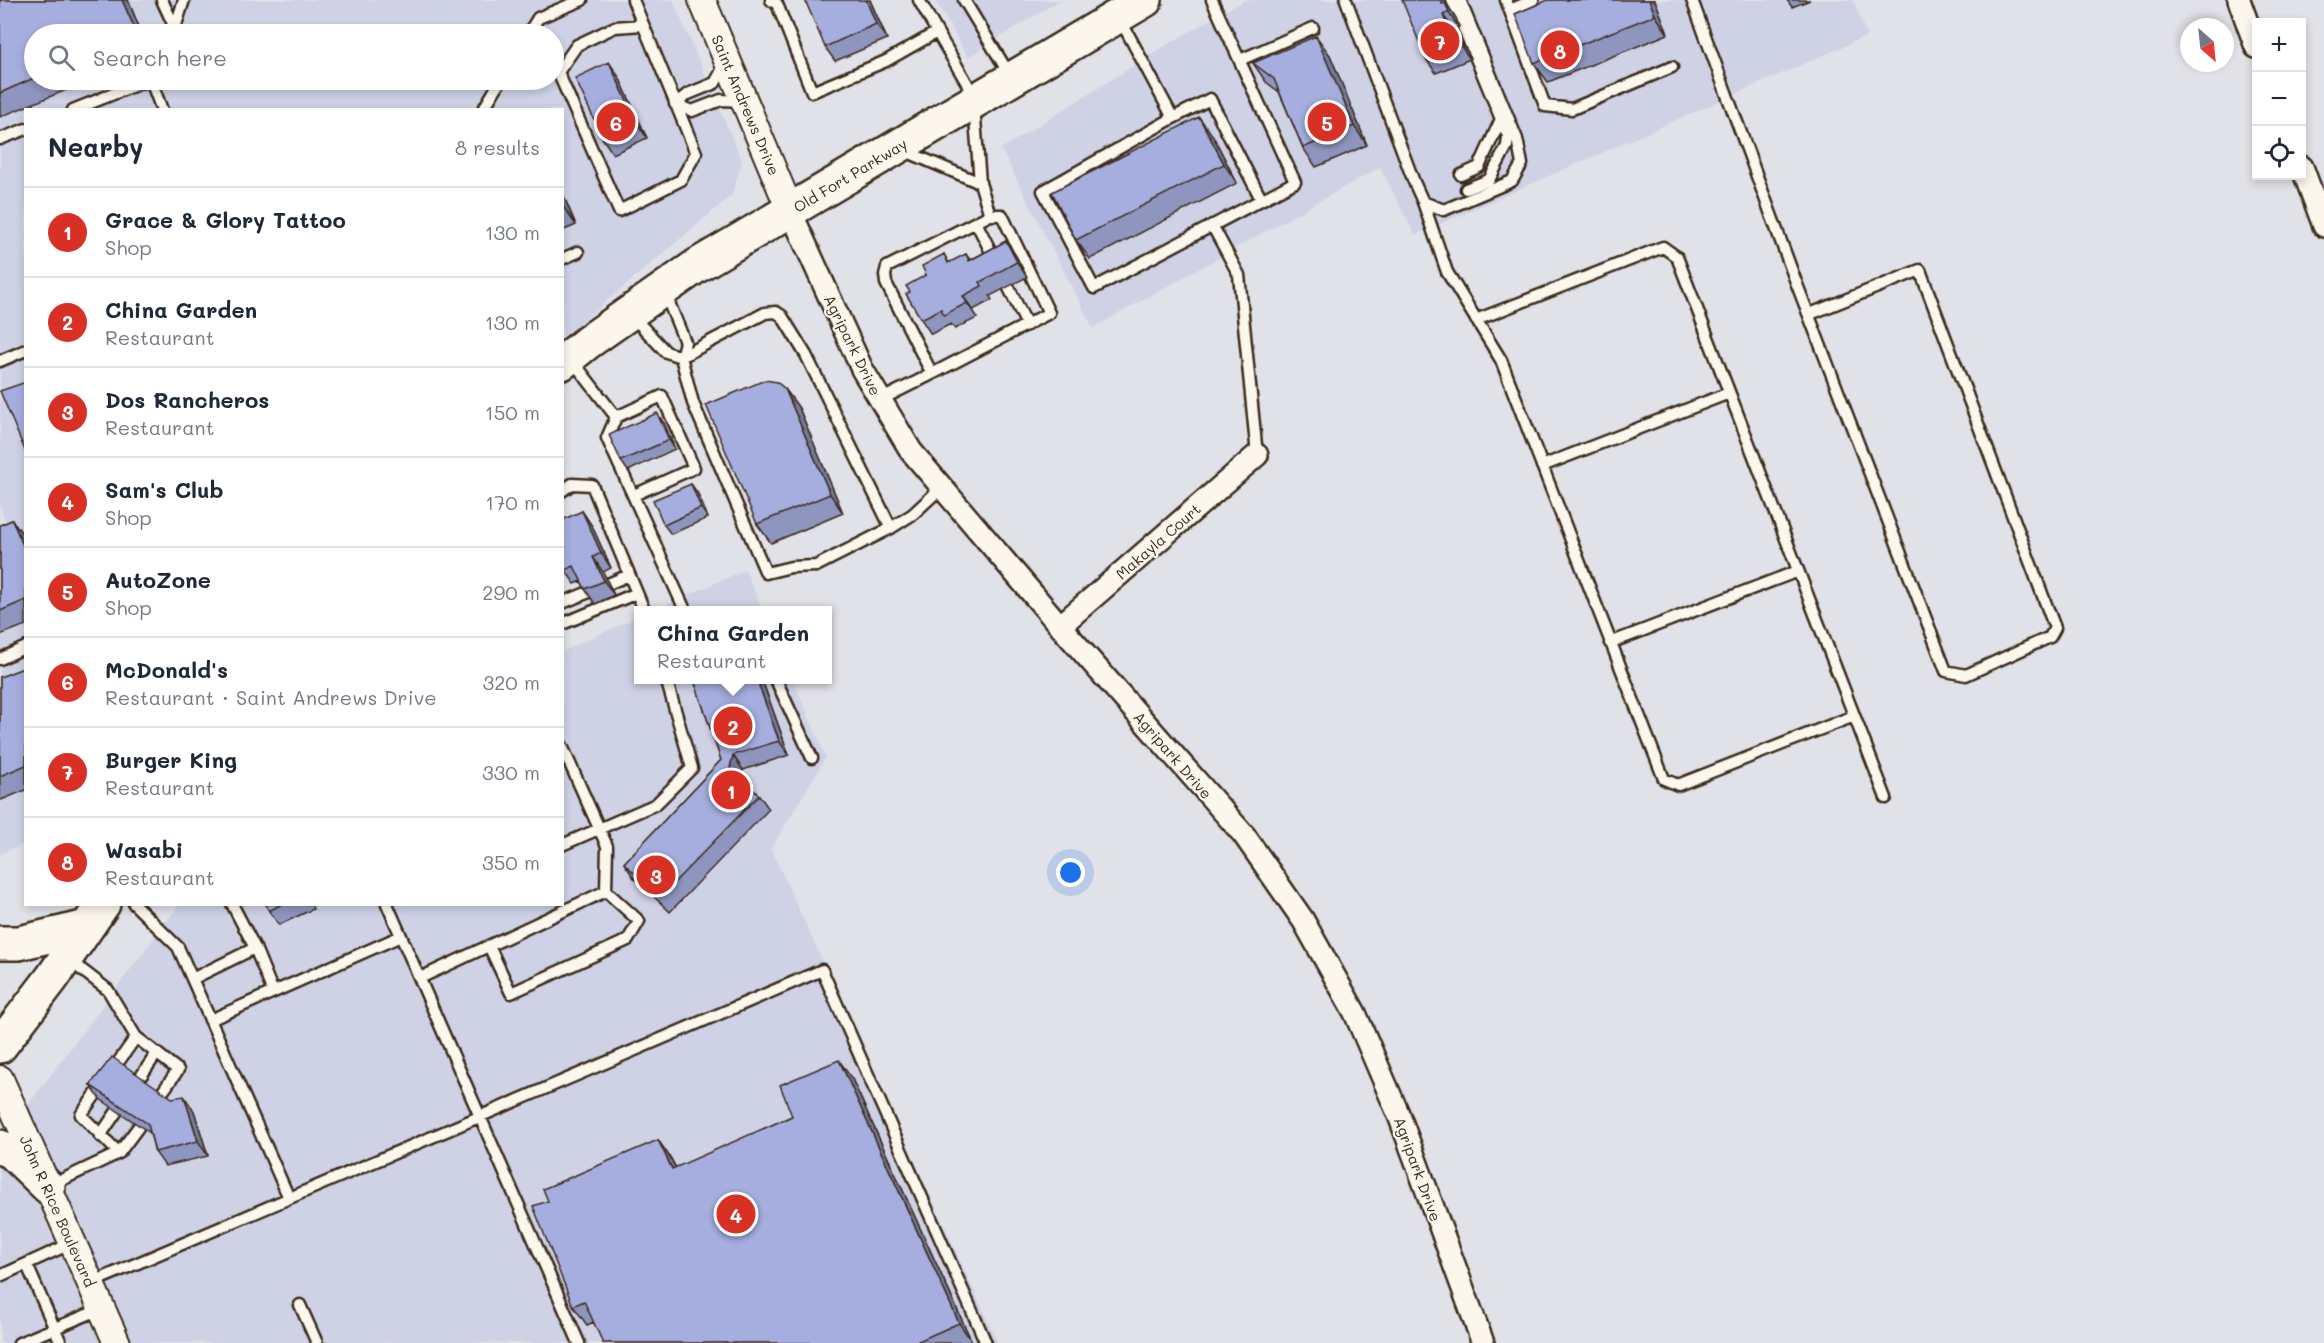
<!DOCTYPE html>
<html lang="en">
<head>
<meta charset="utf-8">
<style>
  body { margin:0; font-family:Mali,sans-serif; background:#f6f6f7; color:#1f2937 }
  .controls { position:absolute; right:18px; top:18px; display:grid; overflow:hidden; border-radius:0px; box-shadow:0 3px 9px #0003 }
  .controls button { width:54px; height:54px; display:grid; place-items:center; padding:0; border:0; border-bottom:2px solid #e0e1e3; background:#fff; color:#1f2937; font:30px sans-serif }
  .compass { position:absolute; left:2180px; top:18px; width:54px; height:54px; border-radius:50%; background:#fff; box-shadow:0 3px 9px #0003; rotate:153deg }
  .you { position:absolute; left:1071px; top:873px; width:21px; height:21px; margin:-15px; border:4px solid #fff; border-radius:50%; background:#1a73e8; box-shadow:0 0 0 9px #1a73e833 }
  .badge { display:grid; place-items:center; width:39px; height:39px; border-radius:50%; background:#d93025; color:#fff; font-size:20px; font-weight:700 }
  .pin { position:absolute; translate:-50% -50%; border:3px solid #fff; box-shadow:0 2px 6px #0006 }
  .popup { position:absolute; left:634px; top:606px; width:198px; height:78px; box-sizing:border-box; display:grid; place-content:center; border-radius:0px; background:#fff; filter:drop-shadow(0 2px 4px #0005); font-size:20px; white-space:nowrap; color:#747a83 }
  .popup b { font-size:22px; color:#1f2937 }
  .popup::after { content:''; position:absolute; left:50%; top:100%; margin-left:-12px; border:12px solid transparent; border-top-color:#fff }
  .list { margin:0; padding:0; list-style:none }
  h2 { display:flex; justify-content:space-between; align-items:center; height:78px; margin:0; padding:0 24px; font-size:26px }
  h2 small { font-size:20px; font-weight:400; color:#747a83 }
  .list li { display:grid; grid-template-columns:39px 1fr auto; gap:18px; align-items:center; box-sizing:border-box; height:90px; padding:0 24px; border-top:2px solid #e0e1e3 }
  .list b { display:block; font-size:22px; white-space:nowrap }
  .list p { margin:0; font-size:20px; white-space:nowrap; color:#747a83 }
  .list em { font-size:20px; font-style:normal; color:#747a83 }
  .icon { flex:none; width:33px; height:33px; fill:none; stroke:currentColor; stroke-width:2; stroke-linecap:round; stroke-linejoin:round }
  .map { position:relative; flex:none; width:2324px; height:1343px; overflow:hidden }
  .search { position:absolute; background:#fff; box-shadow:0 3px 9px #0003; left:24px; top:24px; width:540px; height:66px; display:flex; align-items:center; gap:15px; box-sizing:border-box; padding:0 21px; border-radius:33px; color:#747a83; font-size:22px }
  .panel { position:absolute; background:#fff; box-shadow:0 3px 9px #0003; left:24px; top:108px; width:540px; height:798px; border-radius:0px }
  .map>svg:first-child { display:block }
  .built { fill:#cfd2e5; fill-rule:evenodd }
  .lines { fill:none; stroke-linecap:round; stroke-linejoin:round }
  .service-casing { stroke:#3b2a1e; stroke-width:15 }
  .minor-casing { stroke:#3b2a1e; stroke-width:26 }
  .tertiary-casing { stroke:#3b2a1e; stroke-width:30 }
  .primary-casing { stroke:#3b2a1e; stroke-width:38 }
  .service { stroke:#fbf7ec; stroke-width:10 }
  .minor { stroke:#fbf7ec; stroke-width:21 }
  .tertiary { stroke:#fbf7ec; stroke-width:26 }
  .primary { stroke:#fbf7ec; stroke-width:33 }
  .wall { fill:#8e96bf; stroke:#3b2a1e; stroke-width:1.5 }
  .shaded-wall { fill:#747a9b; stroke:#3b2a1e; stroke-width:1.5 }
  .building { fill:#a5aede; stroke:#3b2a1e; stroke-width:1.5 }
  .labels { text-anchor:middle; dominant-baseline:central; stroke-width:4.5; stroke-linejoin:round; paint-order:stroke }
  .street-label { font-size:15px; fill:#3b2a1e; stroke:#fbf7ec }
</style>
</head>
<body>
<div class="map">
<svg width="2324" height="1343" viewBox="0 0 2324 1343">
  <rect width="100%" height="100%" fill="#e1e1e8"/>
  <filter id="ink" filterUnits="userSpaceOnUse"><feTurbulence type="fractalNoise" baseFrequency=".0167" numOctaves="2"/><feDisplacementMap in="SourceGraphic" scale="12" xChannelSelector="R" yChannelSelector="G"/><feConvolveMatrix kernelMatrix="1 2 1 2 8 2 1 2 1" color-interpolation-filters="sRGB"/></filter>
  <g filter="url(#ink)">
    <path class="built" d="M0 0H673L742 161 732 195 563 338 562 110H26V843L0 854V532L8 528 0 506ZM34 34H554V80H34Z
      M935 0H1060L968 57Z
      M1245 0H1853L1867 36 1415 235 1380 167 1093 328 1001 149 1163 47Z
      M745 570 763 610H654Z
      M638 617V680H793L826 757 771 849 998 1343H0V1142L179 905 562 904 563 651Z"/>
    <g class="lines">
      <g class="service-casing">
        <path id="service" d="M162 0 175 28
          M771 0 777 4 812 92 886 61 937 32 919 0
          M964 0 1011 77
          M1346 0 1414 182 1423 202 1444 210 1512 181 1522 164 1517 139 1460 0
          M1452 0 1508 136 1507 146 1489 180 1466 189
          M1506 0 1545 106 1572 109 1672 67
          M1692 0 1796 282 1946 671 1966 675 2050 637 2055 628 1920 270 1810 314
          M1510 10 1533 0
          M1120 19 1173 118 1043 191 1094 288 1295 182 1212 0
          M937 32 975 97
          M173 34 184 0
          M528 34 538 18 582 0
          M1240 60 1313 28
          M554 69 558 72 619 211 681 180 696 153 633 0
          M558 72 577 45 615 27 643 25
          M157 80 154 89 162 110
          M675 104 692 111 721 100 744 101
          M675 104 688 94 715 83 726 63
          M974 106 980 183 990 215
          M73 110 148 80
          M483 110 501 80
          M1173 118 1210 99 1261 199
          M0 139 26 129
          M903 150 980 183
          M1461 175 1479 167 1501 119
          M1423 202 1447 272 1501 360 1664 779 1678 785 1854 716
          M990 215H1002L1049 313 932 374 886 283 885 275 887 267Z
          M976 222 996 262
          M1212 225 1239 275 1257 455
          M562 259 578 252
          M1008 286 1027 325
          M665 293 685 342 681 357 693 403 766 573 791 567 816 566 891 528 913 514 942 487
          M632 316 666 352 681 357 765 313 776 312 782 316 806 355 891 528
          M1476 320 1663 247 1677 257 1886 798
          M572 360 616 417
          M0 361 26 350
          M880 400 932 374
          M1542 466 1729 393
          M562 491 572 484 592 485 644 610
          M634 495 694 468 662 396 616 417 607 438 685 610
          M608 584 629 575
          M562 603 589 592
          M562 624 637 593
          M1610 643 1798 571
          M0 659 26 647
          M776 680 812 758
          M562 845 656 804 692 768 667 682 672 680
          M134 904 178 947 289 1198
          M387 904 579 1343
          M489 946 511 993 628 940 639 921 606 891
          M255 948 273 992
          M420 978 606 891 607 846 562 746
          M192 979 255 948 232 904
          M210 1020 401 936
          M136 1037 178 1070 159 1097
          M137 1082 157 1053
          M100 1136 117 1111
          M119 1153 139 1126
          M51 1185 119 1153 81 1115 136 1037 108 990 69 960
          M27 1265 61 1343
          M0 1276 72 1243
          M91 1283 822 970 986 1343
          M300 1305 317 1343
          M19 1343 101 1309"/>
      </g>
      <g class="minor-casing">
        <path id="minor" d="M2239 0 2256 47
          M2302 167 2324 226
          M790 210 862 369 911 451 1060 626 1244 835 1303 920 1355 1013 1400 1118 1483 1343
          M1060 626 1257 455"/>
      </g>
      <g class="tertiary-casing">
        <path id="tertiary" d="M702 0 790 210
          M0 1079 117 1343"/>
      </g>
      <g class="primary-casing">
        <path id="primary" d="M562 363 588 342 698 265 1145 0
          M0 943H19L87 927
          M0 1046 52 978 103 904
          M0 1147 12 1152 48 1187"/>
      </g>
      <use href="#service" class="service"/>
      <use href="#minor" class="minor"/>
      <use href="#tertiary" class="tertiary"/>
      <use href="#primary" class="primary"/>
    </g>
    <path class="wall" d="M0 0H128L142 34H34V80H91L0 117Z
      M870 0 887 39 835 61 825 47Z
      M1445 0 1448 6 1456 18 1459 27 1453 29 1457 38 1468 52 1470 59 1436 73 1426 59Z
      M1548 0H1655L1668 34 1548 82 1534 63Z
      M1787 0H1810L1792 7Z
      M1330 55 1367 145 1316 167 1303 148 1279 92 1266 82 1253 63Z
      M619 77 647 138 613 154 603 139Z
      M1213 136 1237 183 1090 259 1076 240Z
      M562 192 576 225 562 231Z
      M1006 241 1016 256 1027 277 990 296 992 300 973 310 977 318 955 329 951 324 931 334 921 319 910 292 926 275 944 254 949 263 966 254 970 260Z
      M785 389 799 408 843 513 771 543 757 524Z
      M664 423 675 449 628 471 621 461Z
      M691 484 698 494 708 518 671 534 664 525Z
      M582 511 592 526 611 568 603 572 614 595 595 604 585 589 581 581 575 584 565 570Z
      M12 520 26 539V625L0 635V525Z
      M26 667V790L1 800 0 799V677Z
      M694 680H762L789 755 743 770 741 778 759 795 769 809 670 912 634 878 624 863 721 760Z
      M266 904H311L313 909 279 925 269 911Z
      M852 1079 972 1342 969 1343H603L594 1322 587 1325 573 1306 658 1140 671 1159 676 1168 792 1116Z
      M90 1085 172 1098 194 1111 208 1156 165 1166 155 1152 150 1133 100 1099Z"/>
    <path class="shaded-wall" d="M122 0H128L142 34H137Z
      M866 0H870L887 39 876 24Z
      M1441 0H1445L1448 6 1456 18 1459 27 1442 4Z
      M1649 0H1655L1668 34 1655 15Z
      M1443 15 1453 29 1460 45 1453 39Z
      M1316 36 1330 55 1367 145 1354 126Z
      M1457 38 1468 52 1470 59 1460 45Z
      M609 62 619 77 647 138 637 123Z
      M1199 117 1213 136 1237 183 1224 164Z
      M562 192 576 225 562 205Z
      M1006 241 1016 256 1027 277 1017 262Z
      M963 296 973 310 977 318 967 303Z
      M785 389 799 408 843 513 830 494Z
      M657 413 664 423 675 449 669 440Z
      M691 484 698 494 708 518 701 508Z
      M582 511 592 526 611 568 601 553Z
      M12 520 26 539V552Z
      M593 557 603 572 614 595 604 581Z
      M757 680H762L789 755 779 741Z
      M733 755 743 770 740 782 730 768Z
      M839 1060 852 1079 972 1342 959 1323Z
      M184 1096 194 1111 208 1156 198 1141Z
      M658 1140 671 1159 685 1188 672 1169Z"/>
    <path class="building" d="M0 0H122L137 34H34V78L0 93Z
      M805 0H866L876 24 825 47Z
      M1402 0H1441L1442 4 1445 3 1449 12 1443 15 1453 39 1457 38 1460 45 1426 59Z
      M1548 0H1649L1655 15 1534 63 1515 14Z
      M1316 36 1354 126 1303 148 1274 79 1253 63Z
      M609 62 637 123 603 139 575 78Z
      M1199 117 1224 164 1076 240 1052 192Z
      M1006 241 1017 262 980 282 982 286 963 296 967 303 944 315 941 309 921 319 906 294 910 292 906 286 926 275 922 266 944 254 948 263 966 254 969 261Z
      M765 380 777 382 785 389 830 494 757 524 706 405Z
      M26 382V453L0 391Z
      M657 413 669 440 621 461 609 435Z
      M691 484 701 508 664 525 653 500Z
      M582 511 601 553 593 557 604 581 585 589 574 566 565 570 562 564V520Z
      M12 520 26 552V600L0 611V525Z
      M26 667V765L0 776V677Z
      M694 680H757L779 741 733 755 730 768 759 795 660 897 624 863 721 760Z
      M266 904H282L269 911Z
      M112 1057 172 1098 184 1096 198 1141 155 1152 148 1124 90 1085Z
      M839 1060 959 1323 914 1343H603L584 1301 573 1306 533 1206 548 1201 543 1189 658 1140 672 1169 792 1116 780 1085Z"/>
  </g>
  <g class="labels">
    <g class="street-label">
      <text transform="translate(746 105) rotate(67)">Saint Andrews Drive</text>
      <text transform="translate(850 175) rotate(-31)">Old Fort Parkway</text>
      <text transform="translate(853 345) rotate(64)">Agripark Drive</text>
      <text transform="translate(1158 541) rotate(-41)">Makayla Court</text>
      <text transform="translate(1173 755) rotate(49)">Agripark Drive</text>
      <text transform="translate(1418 1169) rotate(70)">Agripark Drive</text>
      <text transform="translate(58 1211) rotate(66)">John R Rice Boulevard</text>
    </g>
  </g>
</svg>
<div class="controls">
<button>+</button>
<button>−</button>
<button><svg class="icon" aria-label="locate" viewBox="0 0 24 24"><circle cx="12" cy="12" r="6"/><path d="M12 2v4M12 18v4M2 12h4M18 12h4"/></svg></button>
</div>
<svg class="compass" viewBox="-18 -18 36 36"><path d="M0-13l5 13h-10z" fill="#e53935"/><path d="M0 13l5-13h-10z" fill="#747a83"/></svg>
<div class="you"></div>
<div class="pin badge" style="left:731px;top:790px">1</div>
<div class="pin badge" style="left:733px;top:726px">2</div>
<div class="popup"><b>China Garden</b>Restaurant</div>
<div class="pin badge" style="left:656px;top:875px">3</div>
<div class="pin badge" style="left:736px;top:1214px">4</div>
<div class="pin badge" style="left:1327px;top:122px">5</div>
<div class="pin badge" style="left:616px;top:122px">6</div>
<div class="pin badge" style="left:1440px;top:41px">7</div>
<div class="pin badge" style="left:1560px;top:50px">8</div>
<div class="search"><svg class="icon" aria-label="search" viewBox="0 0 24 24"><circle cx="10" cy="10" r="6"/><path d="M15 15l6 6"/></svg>Search here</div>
<section class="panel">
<h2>Nearby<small>8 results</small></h2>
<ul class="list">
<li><span class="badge">1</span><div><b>Grace &amp; Glory Tattoo</b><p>Shop</p></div><em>130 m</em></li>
<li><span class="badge">2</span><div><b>China Garden</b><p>Restaurant</p></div><em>130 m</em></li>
<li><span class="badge">3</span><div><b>Dos Rancheros</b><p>Restaurant</p></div><em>150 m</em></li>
<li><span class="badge">4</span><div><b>Sam's Club</b><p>Shop</p></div><em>170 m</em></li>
<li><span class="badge">5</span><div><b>AutoZone</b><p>Shop</p></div><em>290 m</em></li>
<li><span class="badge">6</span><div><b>McDonald's</b><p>Restaurant · Saint Andrews Drive</p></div><em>320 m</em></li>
<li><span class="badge">7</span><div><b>Burger King</b><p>Restaurant</p></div><em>330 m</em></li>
<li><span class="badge">8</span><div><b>Wasabi</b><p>Restaurant</p></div><em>350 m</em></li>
</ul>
</section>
</div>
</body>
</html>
